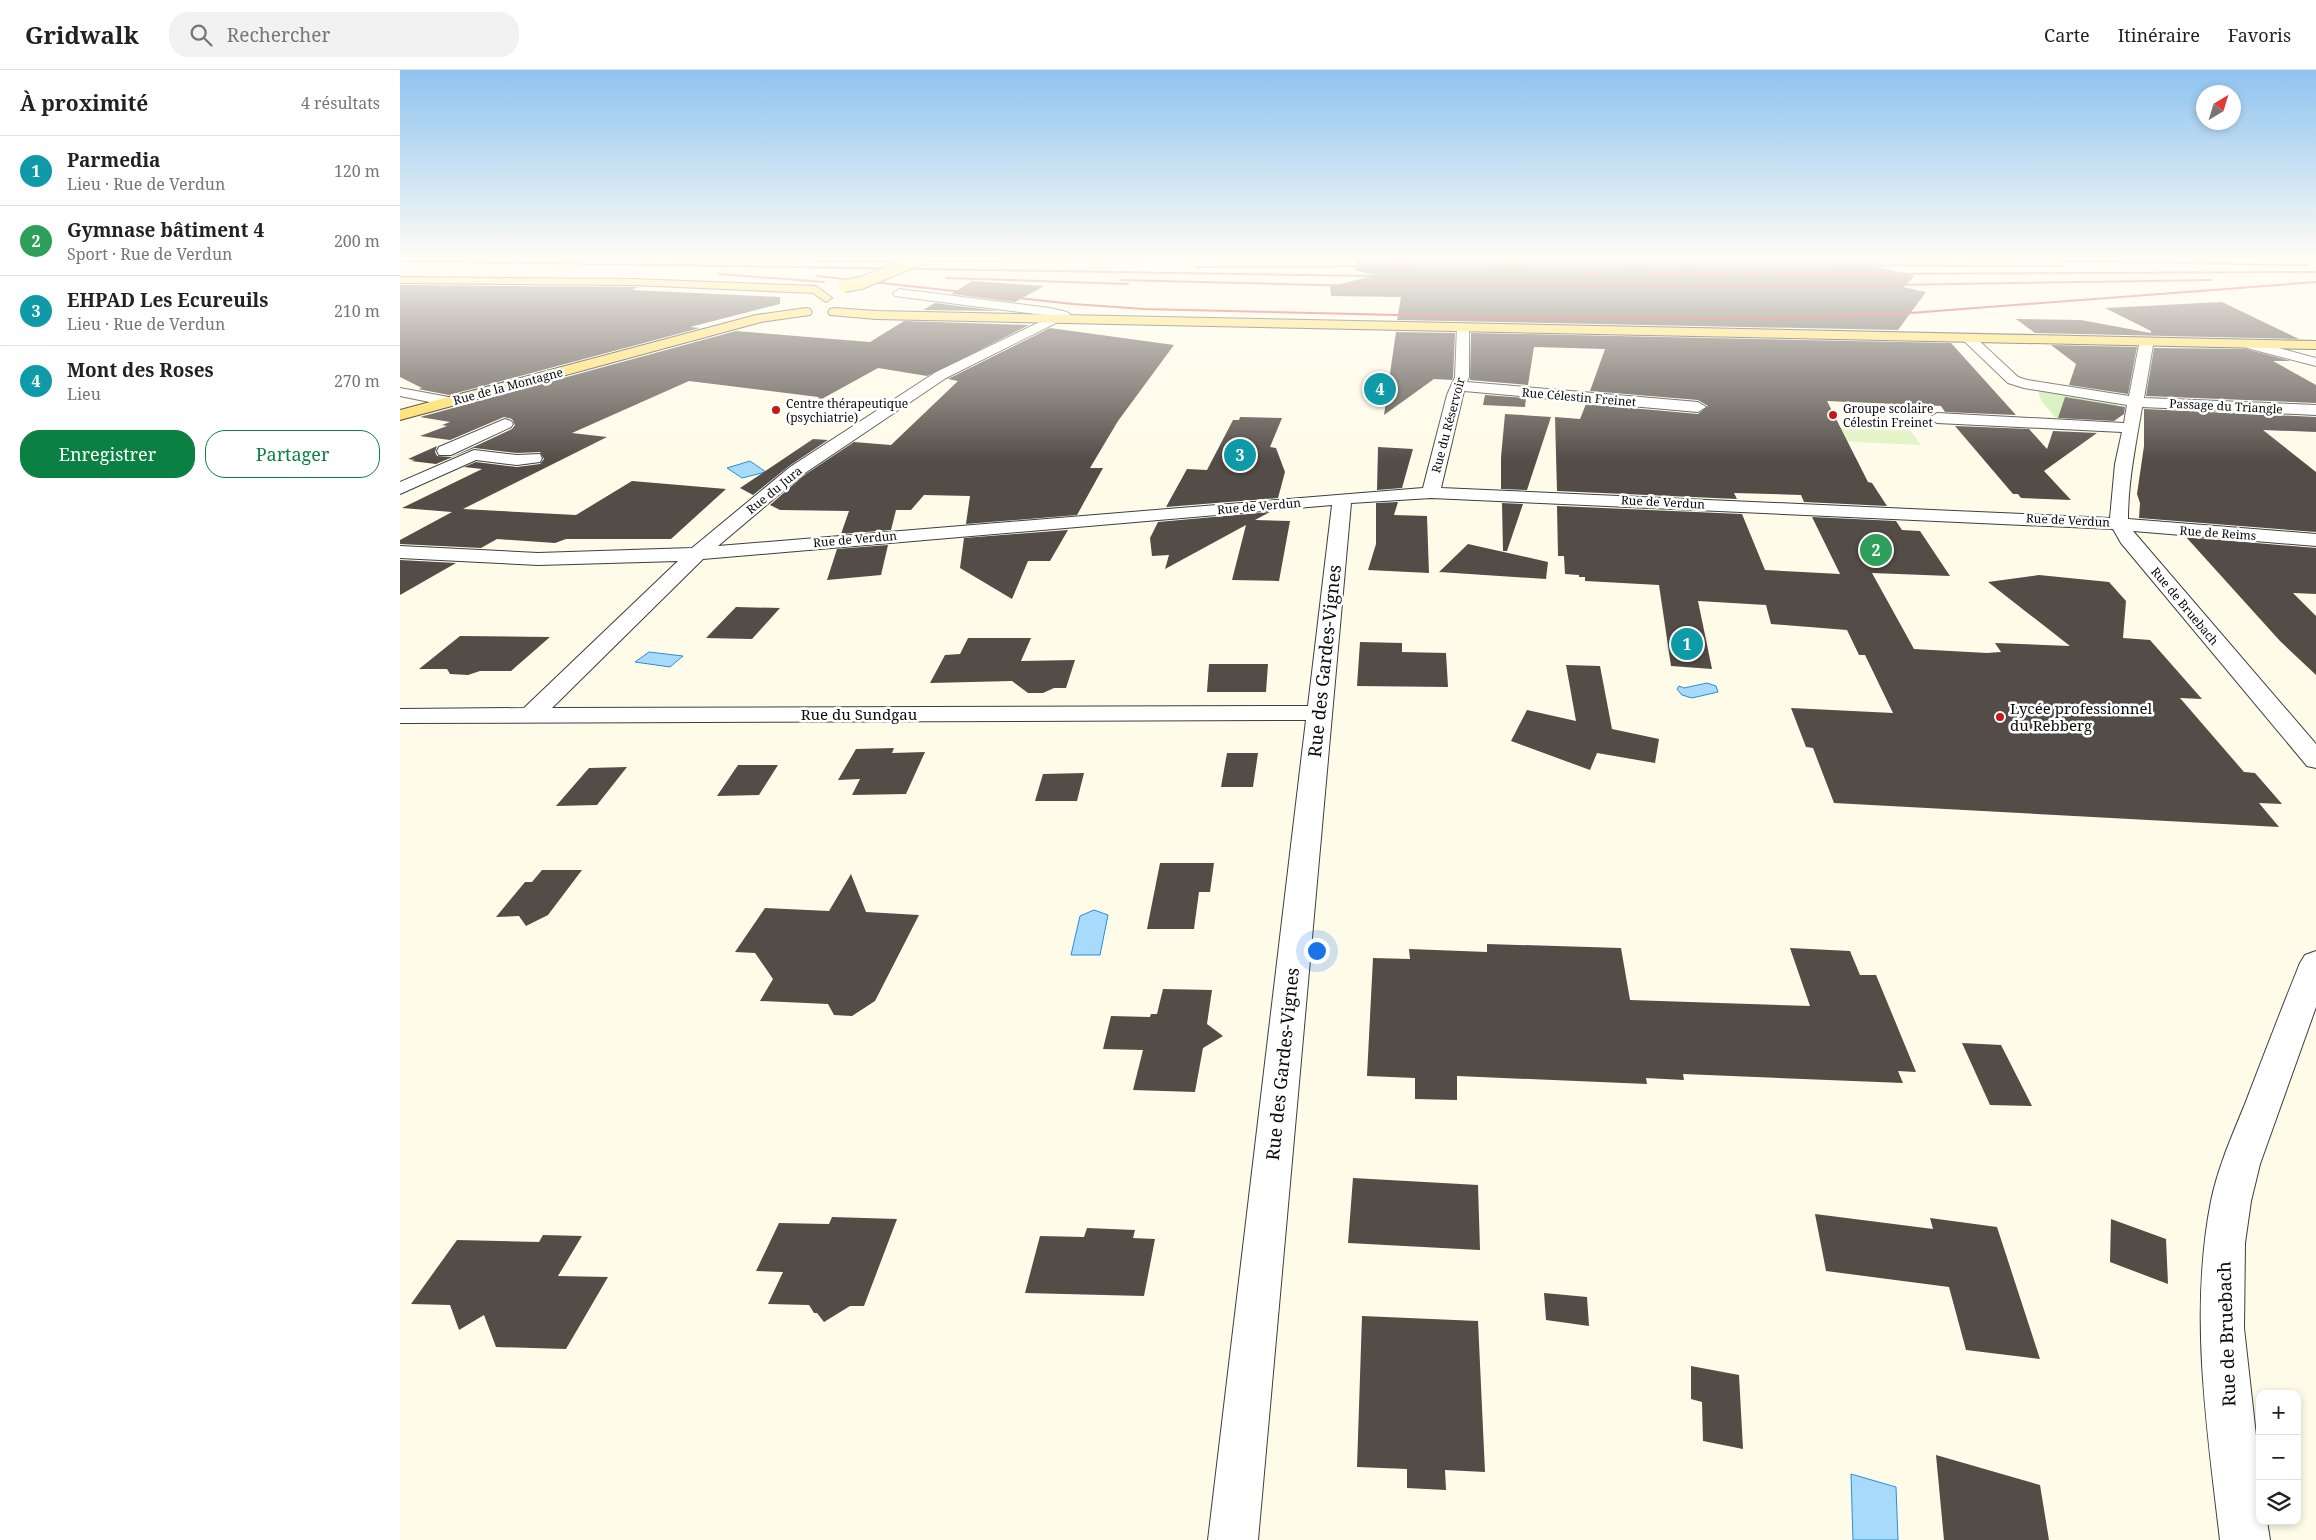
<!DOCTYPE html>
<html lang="fr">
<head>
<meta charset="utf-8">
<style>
  body { margin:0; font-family:"Noto Serif",serif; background:#f2f2f2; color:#222 }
  .controls { position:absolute; right:15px; bottom:15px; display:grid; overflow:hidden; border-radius:10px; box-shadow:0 2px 8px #0003 }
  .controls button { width:45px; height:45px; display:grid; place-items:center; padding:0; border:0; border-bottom:1px solid #e0e0e0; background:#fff; color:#222; font:25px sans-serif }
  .compass { position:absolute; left:1796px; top:15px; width:45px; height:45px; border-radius:50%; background:#fff; box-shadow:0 2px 8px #0003; rotate:38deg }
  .you { position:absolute; left:916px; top:880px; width:18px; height:18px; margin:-12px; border:4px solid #fff; border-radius:50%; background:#1a73e8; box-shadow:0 0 0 8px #1a73e833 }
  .badge { display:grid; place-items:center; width:32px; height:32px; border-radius:50%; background:#0b8043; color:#fff; font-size:16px; font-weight:700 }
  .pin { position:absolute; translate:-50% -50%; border:2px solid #fff; box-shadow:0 1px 5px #0006 }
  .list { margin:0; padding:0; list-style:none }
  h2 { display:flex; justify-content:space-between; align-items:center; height:65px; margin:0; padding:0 20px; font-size:21px }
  h2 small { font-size:16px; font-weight:400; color:#767676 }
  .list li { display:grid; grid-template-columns:32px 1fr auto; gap:15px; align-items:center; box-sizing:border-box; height:70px; padding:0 20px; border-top:1px solid #e0e0e0 }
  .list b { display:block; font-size:19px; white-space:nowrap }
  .list p { margin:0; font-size:16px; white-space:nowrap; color:#767676 }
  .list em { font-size:16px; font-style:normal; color:#767676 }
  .actions { display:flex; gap:10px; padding:15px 20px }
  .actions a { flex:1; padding:11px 0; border:1px solid #0b8043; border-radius:20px; text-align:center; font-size:18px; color:#0b8043 }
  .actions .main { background:#0b8043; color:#fff }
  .icon { flex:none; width:28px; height:28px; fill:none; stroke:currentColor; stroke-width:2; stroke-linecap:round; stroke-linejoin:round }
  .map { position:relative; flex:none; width:1916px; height:1470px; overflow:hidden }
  header { display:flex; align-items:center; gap:30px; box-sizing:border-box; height:70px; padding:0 25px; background:#fff; border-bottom:1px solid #e0e0e0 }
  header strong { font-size:24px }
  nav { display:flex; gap:28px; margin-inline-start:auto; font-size:18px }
  .search { width:350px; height:45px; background:#f2f2f2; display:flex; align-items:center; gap:12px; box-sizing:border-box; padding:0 18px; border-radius:20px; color:#767676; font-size:19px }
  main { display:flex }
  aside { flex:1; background:#fff }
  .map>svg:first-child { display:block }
  .green { fill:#cdedaf }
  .pitch { fill:#e1f3c2 }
  .water { fill:#a8dafc; stroke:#288ed9 }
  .building { fill:#544c46 }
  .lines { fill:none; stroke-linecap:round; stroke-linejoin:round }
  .minor-casing { stroke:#3e3e3e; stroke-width:2 }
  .major-casing { stroke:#1c1c1c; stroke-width:2 }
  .minor { fill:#fff; fill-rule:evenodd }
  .major { fill:#ffdb59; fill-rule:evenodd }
  .rail { stroke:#c6171b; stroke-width:2 }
  .major-bridge-casing { stroke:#1c1c1c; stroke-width:14; stroke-linecap:butt }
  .major-bridge { stroke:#ffdb59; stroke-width:12 }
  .poi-dot { fill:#c6171b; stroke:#fff; stroke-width:2 }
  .labels { text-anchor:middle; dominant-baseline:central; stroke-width:5; stroke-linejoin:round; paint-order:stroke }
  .far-street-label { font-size:12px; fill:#0b0b0b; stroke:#fff }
  .far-poi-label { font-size:12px; fill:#0b0b0b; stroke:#fff; text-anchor:start }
  .poi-label { font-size:15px; fill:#0b0b0b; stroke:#fff; text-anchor:start }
  .street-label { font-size:15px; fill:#0b0b0b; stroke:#fff }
  .near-street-label { font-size:18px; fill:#0b0b0b; stroke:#fff }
</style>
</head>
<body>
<header>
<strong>Gridwalk</strong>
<div class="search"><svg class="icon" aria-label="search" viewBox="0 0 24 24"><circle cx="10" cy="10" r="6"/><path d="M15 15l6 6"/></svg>Rechercher</div>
<nav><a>Carte</a><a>Itinéraire</a><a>Favoris</a></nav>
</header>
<main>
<aside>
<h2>À proximité<small>4 résultats</small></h2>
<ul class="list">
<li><span class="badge" style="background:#0f9aa8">1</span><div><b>Parmedia</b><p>Lieu · Rue de Verdun</p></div><em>120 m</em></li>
<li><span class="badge" style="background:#2e9e5b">2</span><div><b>Gymnase bâtiment 4</b><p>Sport · Rue de Verdun</p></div><em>200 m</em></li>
<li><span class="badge" style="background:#0f9aa8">3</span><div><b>EHPAD Les Ecureuils</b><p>Lieu · Rue de Verdun</p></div><em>210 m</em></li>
<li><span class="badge" style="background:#0f9aa8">4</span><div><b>Mont des Roses</b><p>Lieu</p></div><em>270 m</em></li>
</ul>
<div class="actions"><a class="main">Enregistrer</a><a>Partager</a></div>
</aside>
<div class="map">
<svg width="1916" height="1470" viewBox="0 0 1916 1470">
  <rect width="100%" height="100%" fill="#fffbe9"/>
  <path class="green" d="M1637 318 1719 330 1714 346 1704 350 1656 348 1642 332Z"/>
  <path class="pitch" d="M1425 357 1510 360 1521 375 1433 371Z"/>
  <path class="water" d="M350 391 366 402 342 408 327 398Z
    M249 582 283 586 270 597 235 592Z
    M1307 613 1316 616 1318 622 1292 628 1282 625 1277 619 1279 616 1284 618Z
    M694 840 708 845 700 885H671L680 846Z
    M1451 1404 1496 1417 1498 1470H1453Z"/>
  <path class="building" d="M1482 188 1479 197 1515 206 1503 217 1526 222 1498 260 997 250 1001 227 931 226 930 217 975 205 956 201 957 189Z
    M572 211 644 216 615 232 551 224Z
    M0 215 238 217 232 220 380 227V234L290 257 300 258 49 325 18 319 22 318 0 307Z
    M1822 232 1899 269 1635 263 1616 249 1681 250 1751 263V261L1705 238Z
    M535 233 599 241 523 240Z
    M504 251 629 255 527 306 478 298 420 330 418 327 289 311 172 363 207 367 63 439 176 445 232 411 326 419 271 469H166L155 473 97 469 81 478 0 474V470L52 442 2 438 82 399 64 397 76 392 117 397 140 394 144 389 140 382 117 383 74 378 36 394 11 391 15 390 8 389 37 376 35 382 37 386 52 387 112 359 115 355 112 349 104 347 50 370 20 366 47 356 42 355 50 352 20 347 336 261 470 272Z
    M650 258 774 275 718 351 690 398H703L677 445 566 454 570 426 524 425 511 440H496L491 460 441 464 449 441 380 440 370 435 403 406 454 372 491 375 558 311 548 309Z
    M996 262 1055 263 1053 307 1052 310 1034 309 984 345Z
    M1071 263 1551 273 1616 345 1545 342 1541 336 1427 331 1468 412 1472 413 1487 436 1404 432 1401 425 1334 423 1337 429 1157 421 1155 347 1180 349 1186 334 1298 344 1308 336 1298 330 1190 321 1205 279 1134 277 1128 315 1070 310Z
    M1651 275 1737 277 1728 324 1669 315 1676 294Z
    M1754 278 1846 279 1891 291H1873L1916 315V333L1746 326Z
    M1085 325 1126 328 1125 337 1083 335Z
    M1665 327 1725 337 1724 344 1714 351 1658 348Z
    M1744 339 1916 347V362L1863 360 1916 402V462L1739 448 1740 433 1737 424 1744 376Z
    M1105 344 1151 347 1127 420 1101 419V387Z
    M840 347 882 348 870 377 876 378 885 402 878 428 766 437 787 399 807 400 833 350H839Z
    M1555 356 1629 359 1647 379 1653 361 1697 363 1644 401 1671 430 1621 428 1618 424H1613Z
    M413 369 428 370 389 396 353 425 340 418Z
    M978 377 1013 379 1002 418 977 420Z
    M998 432 994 445 1027 446 1029 503 968 500 976 474V433Z
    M1102 433 1123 434 1107 481H1103Z
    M1157 436 1342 444 1365 500 1440 504 1412 447 1496 451 1502 460 1520 461 1550 506 1472 503 1514 579 1587 583 1601 582 1595 573 1670 576 1588 512 1639 505 1709 512 1726 531 1723 568 1750 570 1802 629 1780 628 1844 702 1855 703 1882 734 1859 733 1879 757 1434 733 1413 678 1406 677 1391 638 1493 643 1465 585H1459L1447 560 1371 554 1366 535 1298 531 1312 599 1271 596 1259 515 1185 511V507H1179V505L1165 504 1164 486H1158Z
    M870 442 855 450 890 451 879 511 832 510 846 455 765 499 769 485 752 486 750 468 758 452Z
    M668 460 650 491H628L612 529 560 498 564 468Z
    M1786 467 1916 478V524L1893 523 1916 546V605L1880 571Z
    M1068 474 1148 492 1146 509 1039 502Z
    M488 475 481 505 427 510 437 479Z
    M0 490 56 493 0 525Z
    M336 537 380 538 352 569 306 568Z
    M60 566 150 567 111 601H80L68 605 50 604 47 599H19Z
    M568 568H631L621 591 675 590 666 618H654L643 623H628L612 611 530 613 545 585 560 584Z
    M960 572 1002 573V582L1046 583 1048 617 957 616Z
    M809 594H868L866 622H807Z
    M1166 595 1200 596 1212 659 1259 669 1255 693 1197 683 1190 700 1111 671 1127 640 1176 651Z
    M494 678 492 683 525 682 506 724 452 725 460 709 438 710 456 679Z
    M827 683H858L853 717H821Z
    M338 695H378L359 725 317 726Z
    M227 697 197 735 156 736 189 698Z
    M684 703 677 731H635L643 704Z
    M760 793H814L810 822H799L794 859H747Z
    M142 800H182L148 845 126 856 119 846 96 847 125 812H132Z
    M451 804 466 842 519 845 475 931 452 946 434 945 428 934 360 931 373 909 355 883 335 882 365 838 429 841Z
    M1087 874 1221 878 1230 930 1410 936 1390 878 1450 881 1460 905H1476L1516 1002 1498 1001 1503 1013 1283 1004 1284 1010 1246 1008 1247 1014 1057 1006V1030L1015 1029V1008L967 1006 973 888 1010 889 1009 879 1087 882Z
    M763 919 812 920 807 954 823 966 803 978 795 1022 733 1020 743 980 703 979 711 946 750 947 751 944H757Z
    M1562 973 1601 975 1632 1036 1590 1035Z
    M953 1108 1078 1115 1080 1180 948 1173Z
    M1415 1144 1533 1159 1530 1148 1597 1157 1640 1289 1566 1280 1549 1217 1426 1201Z
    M432 1147 497 1149 464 1236H450L424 1252 417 1243H414L409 1235 368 1234 383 1202 356 1201 379 1153 429 1154Z
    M1711 1149 1766 1169 1768 1214 1710 1192Z
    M687 1158 735 1160 733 1168 755 1169 744 1226 625 1223 640 1166 684 1167Z
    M143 1165 182 1166 158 1206 208 1207 166 1279 96 1277 84 1245 59 1260 50 1235 11 1234 57 1170 139 1172Z
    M1144 1223 1187 1227 1189 1256 1146 1250Z
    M962 1246 1078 1251 1085 1402 1045 1400 1046 1420 1007 1418V1399L957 1397Z
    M1291 1296 1339 1305 1343 1379 1303 1371 1302 1332 1291 1329Z
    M1536 1385 1640 1415 1649 1470H1544Z"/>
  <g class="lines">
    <g class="minor-casing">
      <path id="minor" d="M499 219 650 238 667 242 675 249 669 253 662 250 546 308 402 405 318 476 1023 418 1047 325 1055 307 1057 257 1063 253 1069 257V307L1067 312 1298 332 1306 337 1298 342 1064 321 1041 418 1710 448 1715 394 1722 362 1537 353 1529 348 1537 343 1724 353 1727 335 1624 318 1608 313 1561 268 1568 264 1573 265 1618 307 1627 310 1729 326 1739 275 1737 272 1739 269H1749L1753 275 1744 328 1916 335V345L1742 337C1736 374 1728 411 1728 449L1916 464V476L1733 461 1916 674V698L1907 696 1721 473 1713 459 1031 428 951 433 858 1470H808L906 650 0 653V639L124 638 278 491 138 495 0 488V476L138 483 292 478 390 397 536 302 652 246 495 226 493 223ZM932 435 908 636 152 638 303 489Z
        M1852 271 1916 288V296L1847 278 1845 275Z
        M0 318 54 328 57 331 49 336 0 326Z
        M105 349 111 351 113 354 111 357 51 385H39L37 381 39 377Z
        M74 380 117 385 140 384 142 388 140 392 117 395 76 390 0 424V412Z
        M1916 881V937L1860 1094 1851 1131 1845 1173 1844 1258 1860 1401V1451H1867L1870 1470H1820C1807 1358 1789 1243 1811 1131 1818 1097 1832 1066 1845 1034 1863 987 1881 940 1900 893L1905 885Z"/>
    </g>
    <g class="major-casing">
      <path id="major" d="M0 207 233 209 416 216 432 228 426 232 413 223 233 215 0 213Z
        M406 238 410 239 412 242 410 245 361 252 0 350V340L356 245Z
        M434 238 476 241 1916 271V279L476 249 430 245 428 242 430 239Z"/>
    </g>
    <use href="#minor" class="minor"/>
    <use href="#major" class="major"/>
    <path class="rail" d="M1610 187 1665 189
      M1399 188 1552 189
      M1009 189 1364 188
      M321 190H423
      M0 191 974 206 1916 202
      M1657 191 1907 195
      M417 192 809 189
      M1352 195 1664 196
      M797 197 1022 196
      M1016 199 1359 198
      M319 204 424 212
      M417 206 673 234 744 239 1128 248 1374 249 1510 243 1916 212
      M546 208 728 214
      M721 210 999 217 1427 216 1811 210"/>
    <g class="major-bridge-casing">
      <path id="major-bridge" d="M444 216 461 213 525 187"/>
    </g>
    <use href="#major-bridge" class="major-bridge"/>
  </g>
  <linearGradient id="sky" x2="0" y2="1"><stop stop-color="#8ec3f0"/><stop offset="0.48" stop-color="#fffdf5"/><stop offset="1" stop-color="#fffdf5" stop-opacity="0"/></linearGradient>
  <rect width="1916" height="392" fill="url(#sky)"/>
  <g class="poi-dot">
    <circle cx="376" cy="340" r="5"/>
    <circle cx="1433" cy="345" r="5"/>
    <circle cx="1600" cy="647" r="5"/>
  </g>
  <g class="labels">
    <g class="far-street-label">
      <text transform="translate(108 316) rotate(-15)">Rue de la Montagne</text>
      <text transform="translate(1179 327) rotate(5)">Rue Célestin Freinet</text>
      <text transform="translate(1826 336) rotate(3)">Passage du Triangle</text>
      <text transform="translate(1048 355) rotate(-75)">Rue du Réservoir</text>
      <text transform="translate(374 420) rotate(-39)">Rue du Jura</text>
      <text transform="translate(1263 432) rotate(3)">Rue de Verdun</text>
      <text transform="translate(859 436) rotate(-5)">Rue de Verdun</text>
      <text transform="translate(1668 450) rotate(3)">Rue de Verdun</text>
      <text transform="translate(1818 463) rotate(4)">Rue de Reims</text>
      <text transform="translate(455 469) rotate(-5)">Rue de Verdun</text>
      <text transform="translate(1785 536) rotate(50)">Rue de Bruebach</text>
    </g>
    <g class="far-poi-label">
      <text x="386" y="333">Centre thérapeutique<tspan x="386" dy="14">(psychiatrie)</tspan></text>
      <text x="1443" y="338">Groupe scolaire<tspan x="1443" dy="14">Célestin Freinet</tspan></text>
    </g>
    <g class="poi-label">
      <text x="1610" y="638">Lycée professionnel<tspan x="1610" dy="17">du Rebberg</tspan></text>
    </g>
    <g class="street-label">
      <text x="459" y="644">Rue du Sundgau</text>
    </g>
    <g class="near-street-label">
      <text transform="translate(924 591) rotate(-84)">Rue des Gardes-Vignes</text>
      <text transform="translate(882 994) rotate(-84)">Rue des Gardes-Vignes</text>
      <text transform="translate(1826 1264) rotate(-92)">Rue de Bruebach</text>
    </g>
  </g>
</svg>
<div class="controls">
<button>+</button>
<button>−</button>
<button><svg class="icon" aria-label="layers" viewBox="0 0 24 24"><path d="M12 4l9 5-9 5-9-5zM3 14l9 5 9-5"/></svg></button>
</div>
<svg class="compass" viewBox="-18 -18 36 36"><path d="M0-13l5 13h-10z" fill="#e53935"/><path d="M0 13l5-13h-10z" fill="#767676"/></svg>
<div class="you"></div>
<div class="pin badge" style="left:1287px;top:574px;background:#0f9aa8">1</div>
<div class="pin badge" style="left:1476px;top:480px;background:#2e9e5b">2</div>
<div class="pin badge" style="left:840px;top:385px;background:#0f9aa8">3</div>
<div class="pin badge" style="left:980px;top:319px;background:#0f9aa8">4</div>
</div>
</main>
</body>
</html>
